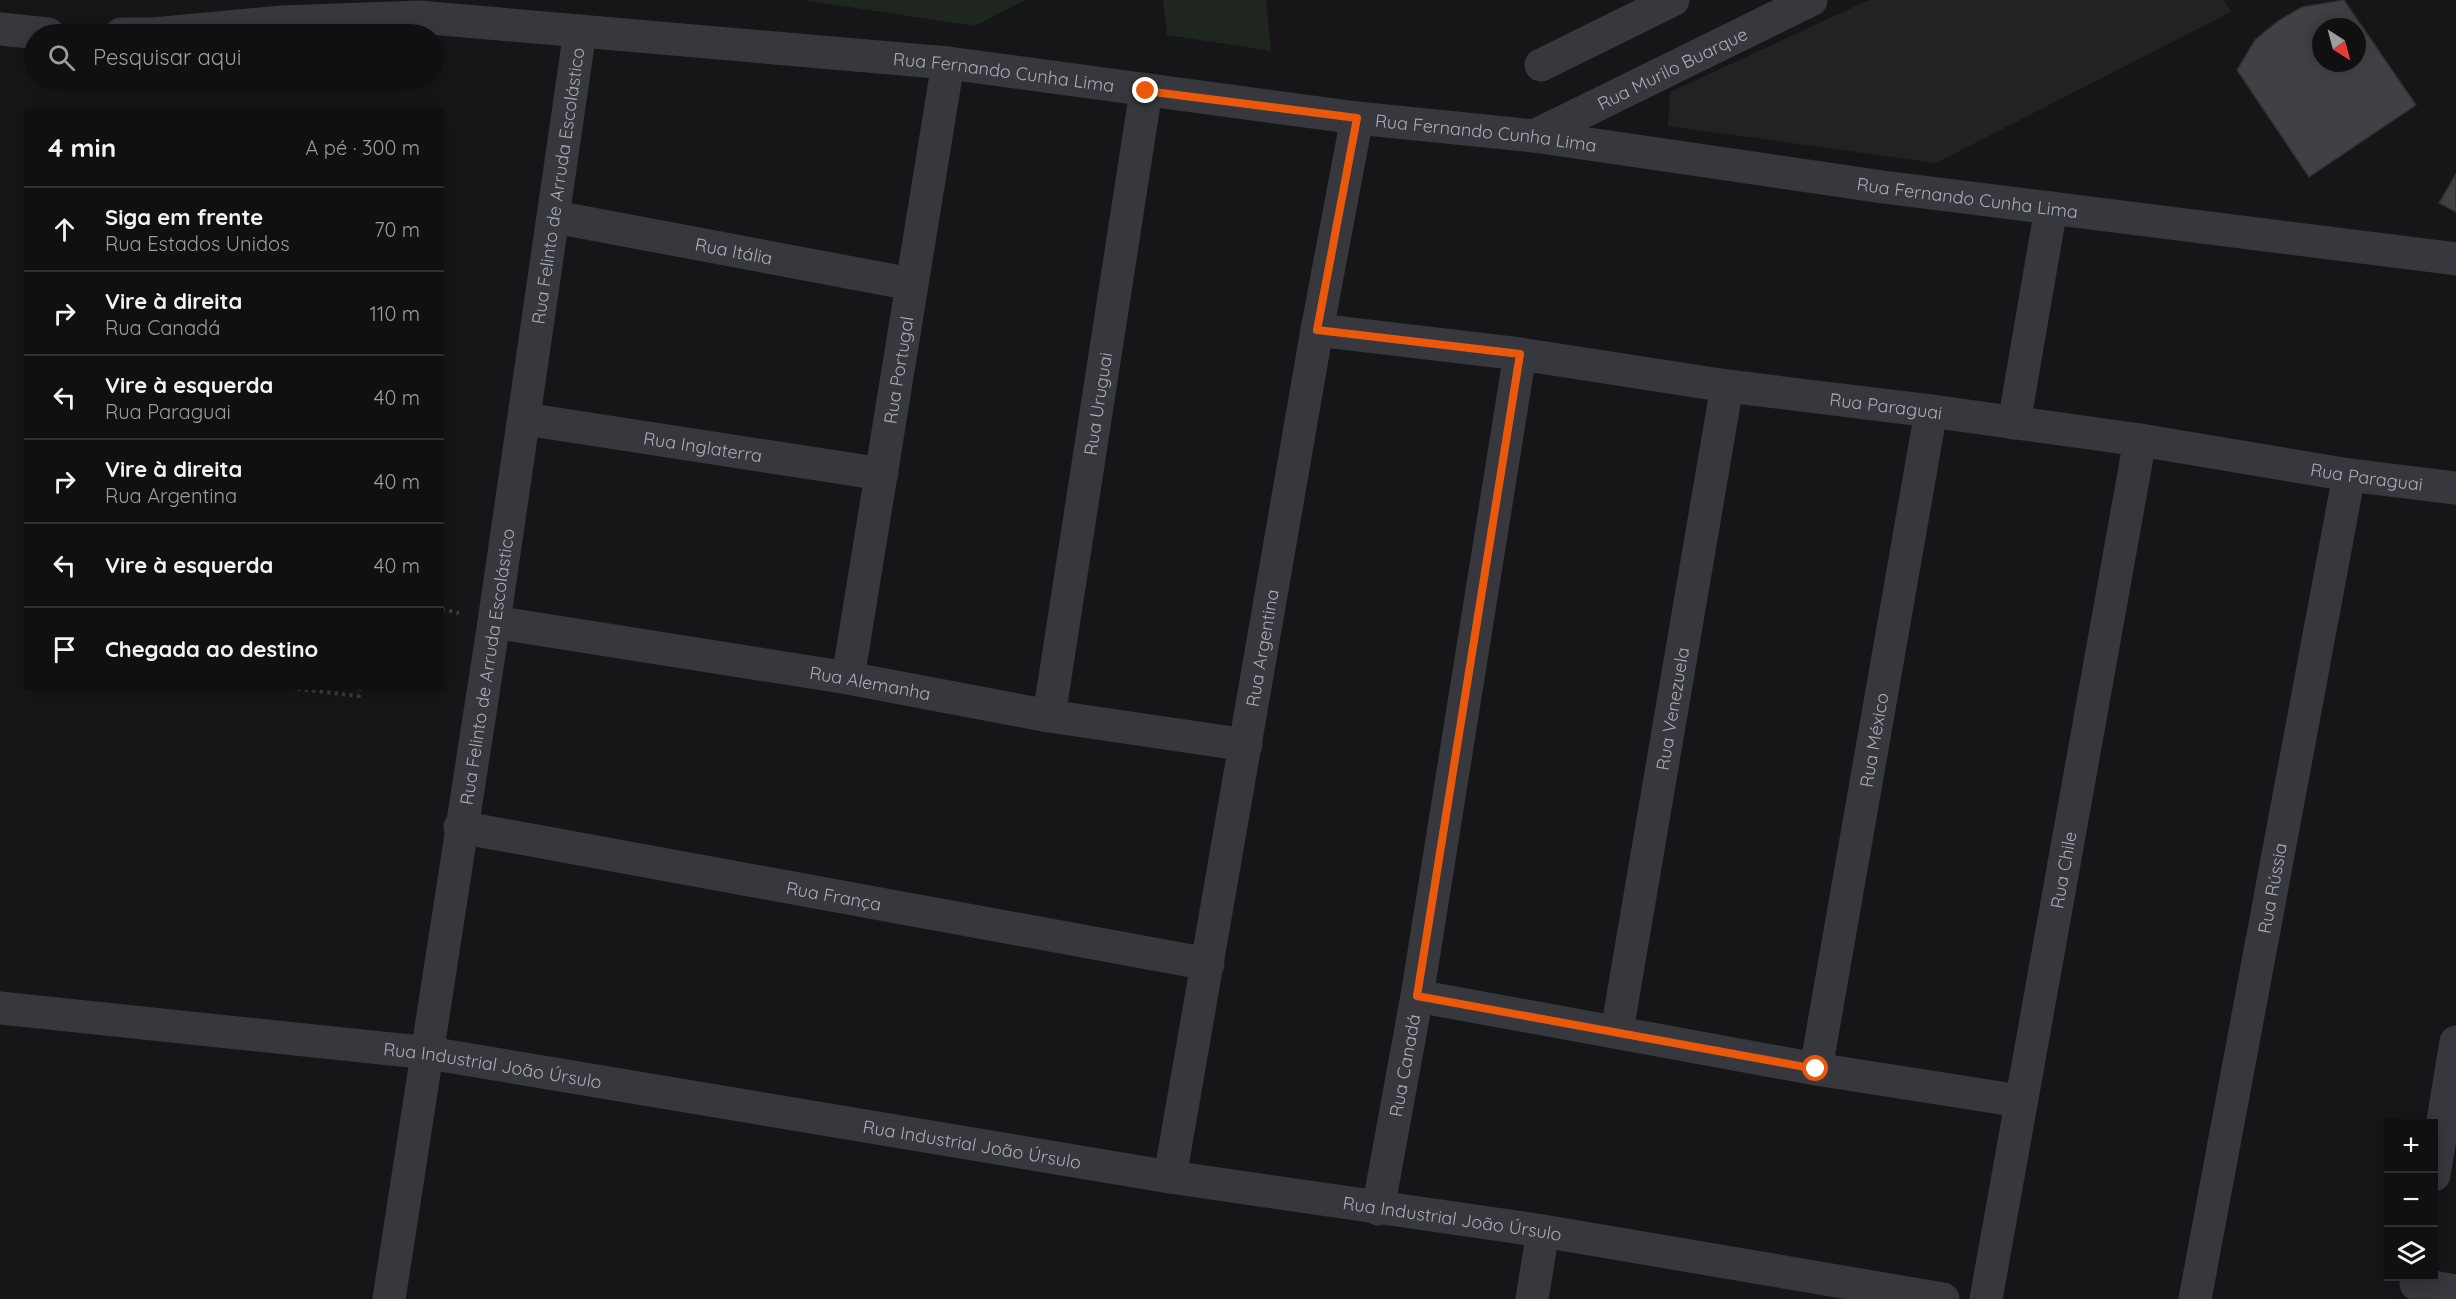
<!DOCTYPE html>
<html lang="pt">
<head>
<meta charset="utf-8">
<style>
  body { margin:0; font-family:Quicksand,sans-serif; background:#1e1e20; color:#f1f3f6 }
  .controls { position:absolute; right:18px; bottom:18px; display:grid; overflow:hidden; border-radius:0px; box-shadow:0 3px 15px #0003 }
  .controls button { width:54px; height:54px; display:grid; place-items:center; padding:0; border:0; border-bottom:2px solid #303032; background:#101012; color:#f1f3f6; font:30px sans-serif }
  .compass { position:absolute; left:2312px; top:18px; width:54px; height:54px; border-radius:50%; background:#101012; box-shadow:0 3px 15px #0003; rotate:144deg }
  .stop { position:absolute; width:18px; height:18px; margin:-14px; border:4px solid #ea580c; border-radius:50%; background:#fff }
  .stop.end { background:#ea580c; border-color:#fff; box-shadow:0 2px 6px #0008 }
  .list { margin:0; padding:0; list-style:none }
  h2 { display:flex; justify-content:space-between; align-items:center; height:78px; margin:0; padding:0 24px; font-size:26px }
  h2 small { font-size:20px; font-weight:400; color:#9c9d9f }
  .list li { display:grid; grid-template-columns:39px 1fr auto; gap:18px; align-items:center; box-sizing:border-box; height:84px; padding:0 24px; border-top:2px solid #303032 }
  .list b { display:block; font-size:22px; white-space:nowrap }
  .list p { margin:0; font-size:20px; white-space:nowrap; color:#9c9d9f }
  .list em { font-size:20px; font-style:normal; color:#9c9d9f }
  .icon { flex:none; width:33px; height:33px; fill:none; stroke:currentColor; stroke-width:2; stroke-linecap:round; stroke-linejoin:round }
  .map { position:relative; flex:none; width:2456px; height:1299px; overflow:hidden }
  .search { position:absolute; background:#101012; box-shadow:0 3px 15px #0003; left:24px; top:24px; width:420px; height:66px; display:flex; align-items:center; gap:15px; box-sizing:border-box; padding:0 21px; border-radius:33px; color:#9c9d9f; font-size:22px }
  .panel { position:absolute; background:#101012; box-shadow:0 3px 15px #0003; left:24px; top:108px; width:420px; height:582px; border-radius:0px }
  .map>svg:first-child { display:block }
  .built { fill:#222225 }
  .green { fill:#1e261f }
  .building { fill:#404145; stroke:#303034; stroke-width:1.5; fill-rule:evenodd }
  .lines { fill:none; stroke-linecap:round; stroke-linejoin:round }
  .path { stroke:#3d3f44; stroke-width:4; stroke-dasharray:3 4.5; stroke-linecap:butt }
  .minor { stroke:#37383d; stroke-width:33 }
  .route { stroke:#ea580c; stroke-width:8 }
  .labels { text-anchor:middle; dominant-baseline:central; stroke-width:5; stroke-linejoin:round; paint-order:stroke }
  .street-label { font-size:18px; fill:#a8adb8; stroke:#111113 }
</style>
</head>
<body>
<div class="map">
<svg width="2456" height="1299" viewBox="0 0 2456 1299">
  <rect width="100%" height="100%" fill="#161618"/>
  <path class="built" d="M1869 0H2224L2231 12 1936 163 1668 126 1670 92Z"/>
  <path class="green" d="M802 0H1025L975 26Z
    M1163 0H1266L1271 51 1167 35Z"/>
  <path class="building" d="M2344 0 2416 105 2309 177 2237 70 2255 40 2278 21 2302 7ZM2321 27H2357V63H2321Z
    M2456 174V212L2439 203Z"/>
  <g class="lines">
    <path class="path" d="M442 609 459 613
      M290 688 359 696 360 688"/>
    <g class="minor">
      <path d="M0 29 48 34"/>
      <path id="s1" d="M121 34H153L282 22 419 17 948 63 1357 118 1534 136 1883 187 2456 259"/>
      <path d="M1541 65 1673 0"/>
      <path id="s2" d="M1534 136 1811 0"/>
      <path id="s3" d="M555 217 911 284"/>
      <path id="s4" d="M1317 330 1520 354 1727 386 1931 411 2140 440 2349 475 2456 488"/>
      <path id="s5" d="M525 419 882 474"/>
      <path d="M2014 423 2051 208"/>
      <path id="s6" d="M494 622 848 678 1049 716 1246 745"/>
      <path id="s7" d="M848 678 948 63"/>
      <path id="s8" d="M1049 716 1146 91"/>
      <path id="s9" d="M460 827 1208 964"/>
      <path d="M1417 996 1816 1069 2020 1101"/>
      <path id="s10" d="M0 1008 429 1053 1170 1177 1543 1231 1943 1299"/>
      <path id="s11" d="M1617 1031 1727 386"/>
      <path id="s12" d="M1816 1069 1931 411"/>
      <path d="M2434 1175 2456 1042"/>
      <path id="s13" d="M1170 1177 1317 330 1357 118"/>
      <path id="s14" d="M1378 1209 1417 996 1520 354"/>
      <path d="M2416 1284 2456 1291"/>
      <path id="s15" d="M389 1299 494 622 580 31"/>
      <path d="M1532 1299 1543 1231"/>
      <path id="s16" d="M1986 1299 2140 440"/>
      <path id="s17" d="M2195 1299 2349 475"/>
    </g>
  </g>
  <g class="lines">
    <path class="route" d="M1146 91 1357 118 1317 330 1520 354 1417 996 1816 1069"/>
  </g>
  <g class="labels">
    <g class="street-label">
      <text stroke="none"><textPath href="#s2" startOffset="154">Rua Murilo Buarque</textPath></text>
      <text stroke="none"><textPath href="#s1" startOffset="886">Rua Fernando Cunha Lima</textPath></text>
      <text stroke="none"><textPath href="#s1" startOffset="1372">Rua Fernando Cunha Lima</textPath></text>
      <text stroke="none"><textPath href="#s15" startOffset="1126">Rua Felinto de Arruda Escolástico</textPath></text>
      <text stroke="none"><textPath href="#s1" startOffset="1858">Rua Fernando Cunha Lima</textPath></text>
      <text stroke="none"><textPath href="#s3" startOffset="182">Rua Itália</textPath></text>
      <text stroke="none"><textPath href="#s7" startOffset="312">Rua Portugal</textPath></text>
      <text stroke="none"><textPath href="#s8" startOffset="316">Rua Uruguai</textPath></text>
      <text stroke="none"><textPath href="#s4" startOffset="574">Rua Paraguai</textPath></text>
      <text stroke="none"><textPath href="#s5" startOffset="180">Rua Inglaterra</textPath></text>
      <text stroke="none"><textPath href="#s4" startOffset="1060">Rua Paraguai</textPath></text>
      <text stroke="none"><textPath href="#s13" startOffset="537">Rua Argentina</textPath></text>
      <text stroke="none"><textPath href="#s15" startOffset="640">Rua Felinto de Arruda Escolástico</textPath></text>
      <text stroke="none"><textPath href="#s6" startOffset="381">Rua Alemanha</textPath></text>
      <text stroke="none"><textPath href="#s11" startOffset="327">Rua Venezuela</textPath></text>
      <text stroke="none"><textPath href="#s12" startOffset="334">Rua México</textPath></text>
      <text stroke="none"><textPath href="#s16" startOffset="436">Rua Chile</textPath></text>
      <text stroke="none"><textPath href="#s17" startOffset="418">Rua Rússia</textPath></text>
      <text stroke="none"><textPath href="#s9" startOffset="380">Rua França</textPath></text>
      <text stroke="none"><textPath href="#s10" startOffset="496">Rua Industrial João Úrsulo</textPath></text>
      <text stroke="none"><textPath href="#s14" startOffset="146">Rua Canadá</textPath></text>
      <text stroke="none"><textPath href="#s10" startOffset="982">Rua Industrial João Úrsulo</textPath></text>
      <text stroke="none"><textPath href="#s10" startOffset="1468">Rua Industrial João Úrsulo</textPath></text>
    </g>
  </g>
</svg>
<div class="controls">
<button>+</button>
<button>−</button>
<button><svg class="icon" aria-label="layers" viewBox="0 0 24 24"><path d="M12 4l9 5-9 5-9-5zM3 14l9 5 9-5"/></svg></button>
</div>
<svg class="compass" viewBox="-18 -18 36 36"><path d="M0-13l5 13h-10z" fill="#e53935"/><path d="M0 13l5-13h-10z" fill="#9c9d9f"/></svg>
<div class="stop" style="left:1816px;top:1069px"></div>
<div class="stop end" style="left:1146px;top:91px"></div>
<div class="search"><svg class="icon" aria-label="search" viewBox="0 0 24 24"><circle cx="10" cy="10" r="6"/><path d="M15 15l6 6"/></svg>Pesquisar aqui</div>
<section class="panel">
<h2>4 min<small>A pé · 300 m</small></h2>
<ul class="list">
<li><svg class="icon" aria-label="ahead" viewBox="0 0 24 24"><path d="M12 20V5M6 11l6-6 6 6"/></svg><div><b>Siga em frente</b><p>Rua Estados Unidos</p></div><em>70 m</em></li>
<li><svg class="icon" aria-label="right" viewBox="0 0 24 24"><path d="M7 20v-9h11M14 6l5 5-5 5"/></svg><div><b>Vire à direita</b><p>Rua Canadá</p></div><em>110 m</em></li>
<li><svg class="icon" aria-label="left" viewBox="0 0 24 24"><path d="M17 20v-9H6M10 6l-5 5 5 5"/></svg><div><b>Vire à esquerda</b><p>Rua Paraguai</p></div><em>40 m</em></li>
<li><svg class="icon" aria-label="right" viewBox="0 0 24 24"><path d="M7 20v-9h11M14 6l5 5-5 5"/></svg><div><b>Vire à direita</b><p>Rua Argentina</p></div><em>40 m</em></li>
<li><svg class="icon" aria-label="left" viewBox="0 0 24 24"><path d="M17 20v-9H6M10 6l-5 5 5 5"/></svg><div><b>Vire à esquerda</b></div><em>40 m</em></li>
<li><svg class="icon" aria-label="arrive" viewBox="0 0 24 24"><path d="M6 21V4h12l-3 4 3 4H6"/></svg><div><b>Chegada ao destino</b></div></li>
</ul>
</section>
</div>
</body>
</html>
